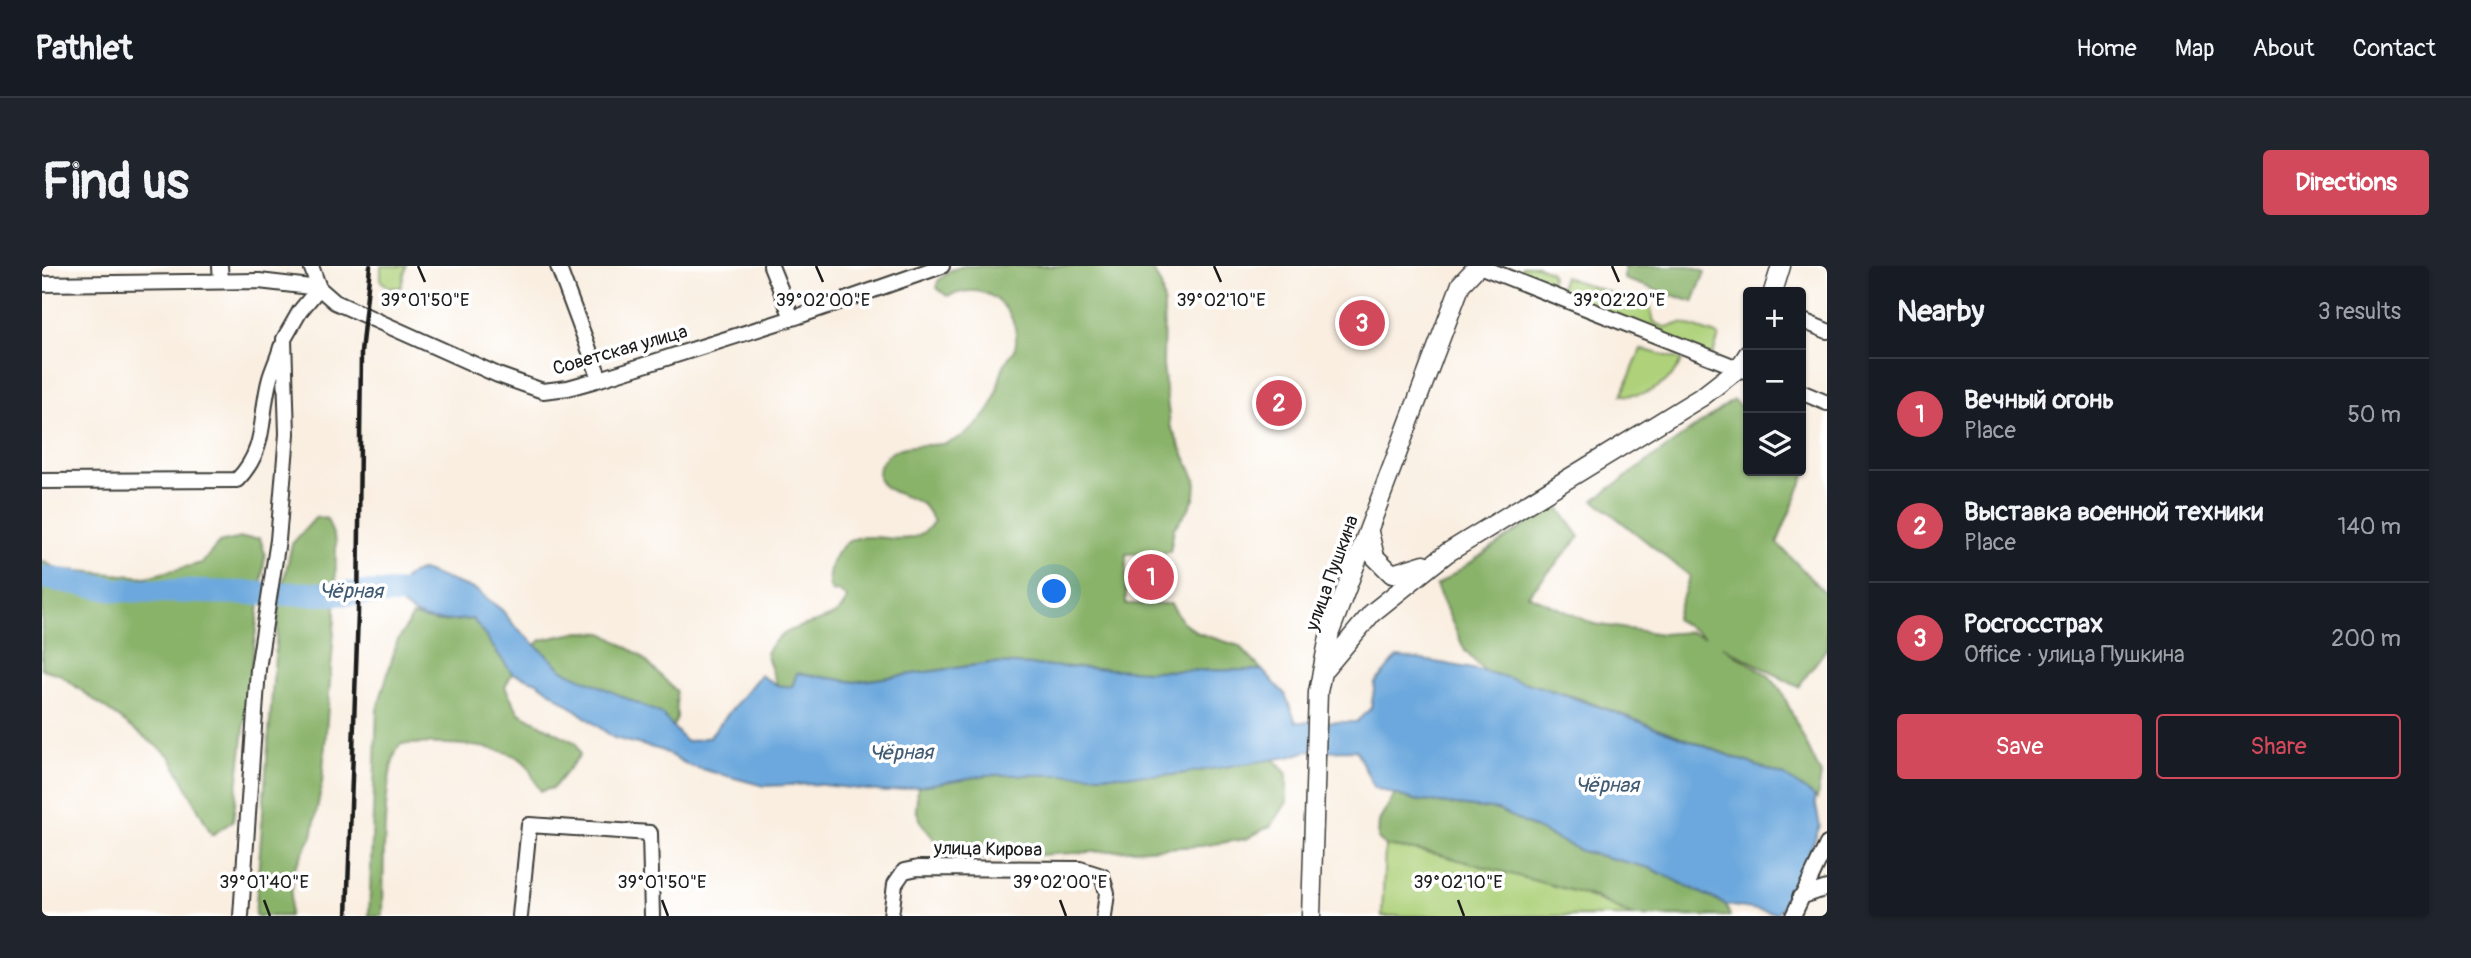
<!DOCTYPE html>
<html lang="en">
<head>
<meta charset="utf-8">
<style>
  body { margin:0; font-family:Pangolin,sans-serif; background:#20242c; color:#f1f3f6 }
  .controls { position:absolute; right:21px; top:21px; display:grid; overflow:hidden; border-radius:7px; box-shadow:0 2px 5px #0004 }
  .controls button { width:63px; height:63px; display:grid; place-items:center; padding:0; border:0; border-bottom:2px solid #363941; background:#171b24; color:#f1f3f6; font:35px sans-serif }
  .you { position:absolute; left:1013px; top:326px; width:24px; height:24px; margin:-18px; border:5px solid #fff; border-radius:50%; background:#1a73e8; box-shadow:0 0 0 10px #1a73e833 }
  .badge { display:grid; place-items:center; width:46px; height:46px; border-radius:50%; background:#d1495b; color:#fff; font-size:23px; font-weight:700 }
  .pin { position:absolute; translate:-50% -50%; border:4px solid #fff; box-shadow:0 2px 7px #0006 }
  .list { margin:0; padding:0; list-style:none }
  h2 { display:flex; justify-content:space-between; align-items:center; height:91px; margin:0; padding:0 28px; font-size:30px }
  h2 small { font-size:23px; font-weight:400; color:#9ea1a6 }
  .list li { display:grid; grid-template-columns:46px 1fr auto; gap:21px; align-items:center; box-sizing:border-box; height:112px; padding:0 28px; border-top:2px solid #363941 }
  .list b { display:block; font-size:26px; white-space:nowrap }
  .list p { margin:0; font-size:23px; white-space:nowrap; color:#9ea1a6 }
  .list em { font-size:23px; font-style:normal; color:#9ea1a6 }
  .actions { display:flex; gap:14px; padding:21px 28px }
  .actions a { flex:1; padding:16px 0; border:2px solid #d1495b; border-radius:7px; text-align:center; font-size:24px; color:#d1495b }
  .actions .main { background:#d1495b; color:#fff }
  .icon { flex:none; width:38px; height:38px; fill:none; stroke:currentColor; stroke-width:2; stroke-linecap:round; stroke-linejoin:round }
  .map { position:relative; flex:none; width:1785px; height:650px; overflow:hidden; border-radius:7px }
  header { display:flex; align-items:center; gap:42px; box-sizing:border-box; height:98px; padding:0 35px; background:#171b24; border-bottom:2px solid #363941 }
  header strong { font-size:33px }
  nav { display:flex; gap:38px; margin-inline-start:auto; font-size:24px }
  .intro { display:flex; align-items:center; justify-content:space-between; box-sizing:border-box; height:168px; padding:0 42px }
  h1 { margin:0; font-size:49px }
  .button { padding:18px 32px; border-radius:7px; background:#d1495b; color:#fff; font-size:24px; font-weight:700 }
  main { display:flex; gap:42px; padding:0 42px }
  aside { flex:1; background:#171b24; border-radius:7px; box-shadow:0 2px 5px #0004 }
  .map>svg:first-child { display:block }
  .green { fill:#aed17a; stroke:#65764b; stroke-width:2 }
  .forest { fill:#8ab36a; stroke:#536843; stroke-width:2 }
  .water { fill:#6ca8dd; stroke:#44627c; stroke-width:2 }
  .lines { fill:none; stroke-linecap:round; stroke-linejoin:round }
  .river { stroke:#6ca8dd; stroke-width:24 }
  .minor-casing { stroke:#3d3c39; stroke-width:18 }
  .major-casing { stroke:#3d3c39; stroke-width:21 }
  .minor { stroke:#fff; stroke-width:14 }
  .major { stroke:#fff; stroke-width:18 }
  .rail { stroke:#1c1c1c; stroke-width:4.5 }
  .ticks { fill:none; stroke:#1c1c1c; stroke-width:2.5 }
  .labels { text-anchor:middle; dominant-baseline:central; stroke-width:7; stroke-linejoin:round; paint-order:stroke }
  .street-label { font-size:19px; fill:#1c1c1c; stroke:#fff }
  .water-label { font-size:21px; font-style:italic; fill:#405b73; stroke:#fff }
  .ticks-label { font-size:18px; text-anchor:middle; fill:#1c1c1c; stroke:#fff; stroke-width:7; stroke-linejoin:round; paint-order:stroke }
</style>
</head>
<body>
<header>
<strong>Pathlet</strong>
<nav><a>Home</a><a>Map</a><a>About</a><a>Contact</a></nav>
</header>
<div class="intro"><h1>Find us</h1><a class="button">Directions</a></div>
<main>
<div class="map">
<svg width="1785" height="650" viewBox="0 0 1785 650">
  <rect width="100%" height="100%" fill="#fff"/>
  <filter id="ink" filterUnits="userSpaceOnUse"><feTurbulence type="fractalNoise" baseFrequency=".0143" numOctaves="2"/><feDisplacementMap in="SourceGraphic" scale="14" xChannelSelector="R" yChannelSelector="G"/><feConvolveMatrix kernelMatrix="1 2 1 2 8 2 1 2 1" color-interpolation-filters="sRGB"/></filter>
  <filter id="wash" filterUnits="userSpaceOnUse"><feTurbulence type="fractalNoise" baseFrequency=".00686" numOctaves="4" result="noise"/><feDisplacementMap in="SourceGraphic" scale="28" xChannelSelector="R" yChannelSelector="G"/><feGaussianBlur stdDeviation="1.57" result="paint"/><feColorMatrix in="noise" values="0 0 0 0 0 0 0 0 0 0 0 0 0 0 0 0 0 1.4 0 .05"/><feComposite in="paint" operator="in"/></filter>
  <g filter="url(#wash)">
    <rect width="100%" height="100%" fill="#f9eee0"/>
    <path class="green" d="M339 0H364L359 21 348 22 339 15Z
      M1480 0H1495L1508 5 1510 11 1506 23 1477 12Z
      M1522 11 1608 40 1612 56 1624 62 1639 57 1677 70 1670 91 1516 27Z
      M1599 83 1640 94C1629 117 1606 132 1580 129Z
      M1343 580C1418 589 1523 616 1590 650H1340Z"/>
    <path class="forest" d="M922 0H1109L1119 20 1122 36 1121 99 1128 159 1154 214 1153 230 1146 244 1132 262 1128 286 1084 288V338H1129L1140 355 1156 367 1197 380 1220 404 1105 405 949 397 813 416 755 407 750 421 735 419 724 387C745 348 796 365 805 332L797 325 790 326C780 308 794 277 815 272 844 266 871 286 892 255 888 250 885 242 880 238 866 228 827 226 838 200 850 173 883 182 905 177 918 173 932 163 940 153 956 137 954 119 962 100 964 93 971 88 973 82 980 56 957 25 931 25 923 24 913 28 905 30L895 22 896 15 909 4Z
      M1582 0H1648L1663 6 1651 36 1582 13Z
      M1691 134 1706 147V205H1759V193L1767 200 1735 277 1785 329V382L1756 421 1680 380 1727 410 1739 424 1779 509 1775 533 1742 510 1533 431 1442 405 1423 385 1394 320 1514 238 1538 271 1486 329 1552 358 1620 368 1647 366 1664 371 1633 353 1648 310 1552 234Z
      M274 251 285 253 294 276 293 352 280 517 270 570 252 603 247 650H213L237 337 250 278Z
      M199 272H218L223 288 191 555 170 569 128 490 17 408 0 403V295L16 303 104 311 160 297 177 277Z
      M371 350 397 356 431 353 470 407 463 421 477 447 534 477 538 489 511 522 499 525C491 517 491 505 483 497 462 476 388 477 359 478 339 498 342 617 341 650H327L335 444 355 376Z
      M538 366 561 367 598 389 634 425 635 452 630 463 521 404 494 379 499 374Z
      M1231 492 1245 508V536L1230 559 1204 573 1159 580 940 592 895 577 880 558 874 543 876 520 945 509H1130Z
      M1353 528 1372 534 1456 544 1539 585 1608 602 1684 639 1688 650H1590L1553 631 1387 586 1343 580 1336 573 1337 555Z"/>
    <path class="water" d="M380 304 434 324 460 344 472 359 521 404 620 448 644 476 667 471 718 409 735 419 750 421 755 407 813 416 949 397 1105 405 1220 404 1243 428 1254 456H1314L1329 442 1333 417 1355 391C1491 404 1615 466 1743 510L1772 530 1778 560 1750 630 1735 647 1684 639 1608 602 1539 585 1456 544 1372 534 1332 522 1314 484 1265 485 1247 491 1130 509H945L844 526 772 518 722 520 648 500 619 484 572 472 495 416 470 407 431 353C389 356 380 359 349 329L365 310Z"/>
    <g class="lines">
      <path class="river" d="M0 311 75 324 246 328 380 327"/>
    </g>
  </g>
  <g filter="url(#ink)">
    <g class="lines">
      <g class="minor-casing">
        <path id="minor" d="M178 0 179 15
          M269 0 277 22 293 36 456 109 501 125 526 122 558 113 757 50 900 0
          M516 0 558 113
          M729 0 750 52
          M1437 0 1706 106
          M0 18 217 15 277 22
          M1759 54 1785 65
          M1759 126 1785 137
          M0 215 195 214C226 182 217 152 228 112 231 102 236 92 239 81
          M1758 631 1785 622
          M199 650 216 403 236 274 245 168 242 73 258 45 277 22
          M478 650 487 559 608 567 610 650
          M849 650 853 618 862 605 876 602 1038 603 1060 610 1065 627 1062 650
          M1751 650 1785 578"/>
      </g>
      <g class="major-casing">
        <path id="major" d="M1731 26 1739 0
          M1327 266 1333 291 1350 308 1382 298
          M1283 403 1330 347 1405 287 1661 130 1697 102 1706 88
          M1269 650 1276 426 1288 366 1419 18 1436 0"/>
      </g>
      <use href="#minor" class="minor"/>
      <use href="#major" class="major"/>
      <path class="rail" d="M305 650 316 347 319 87 328 0"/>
    </g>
  </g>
  <path class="ticks" d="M376 0 383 16M774 0 781 16M1172 0 1179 16M1570 0 1577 16M222 634 228 650M620 634 626 650M1018 634 1024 650M1416 634 1422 650"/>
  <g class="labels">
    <g class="street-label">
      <text transform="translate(578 84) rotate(-16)">Советская улица</text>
      <text transform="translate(1290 307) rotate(-70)">улица Пушкина</text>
      <text transform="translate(946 583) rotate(1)">улица Кирова</text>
    </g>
    <g class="water-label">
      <text x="309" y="325">Чёрная</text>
      <text transform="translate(859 487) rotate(-1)">Чёрная</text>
      <text x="1565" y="519">Чёрная</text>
    </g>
  </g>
  <g class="ticks-label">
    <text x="781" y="40">39°02'00"E</text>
    <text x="383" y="40">39°01'50"E</text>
    <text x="1179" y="40">39°02'10"E</text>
    <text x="1577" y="40">39°02'20"E</text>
    <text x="222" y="622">39°01'40"E</text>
    <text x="620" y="622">39°01'50"E</text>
    <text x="1018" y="622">39°02'00"E</text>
    <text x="1416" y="622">39°02'10"E</text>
  </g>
</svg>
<div class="controls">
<button>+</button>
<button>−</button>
<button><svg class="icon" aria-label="layers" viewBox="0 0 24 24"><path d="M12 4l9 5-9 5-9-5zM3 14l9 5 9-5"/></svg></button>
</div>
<div class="you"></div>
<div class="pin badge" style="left:1109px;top:311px">1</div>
<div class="pin badge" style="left:1237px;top:137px">2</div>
<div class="pin badge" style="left:1320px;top:57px">3</div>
</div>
<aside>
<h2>Nearby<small>3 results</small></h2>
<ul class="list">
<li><span class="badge">1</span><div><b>Вечный огонь</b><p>Place</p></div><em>50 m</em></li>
<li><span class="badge">2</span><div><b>Выставка военной техники</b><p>Place</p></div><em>140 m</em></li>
<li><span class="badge">3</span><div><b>Росгосстрах</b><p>Office · улица Пушкина</p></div><em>200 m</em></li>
</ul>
<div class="actions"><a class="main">Save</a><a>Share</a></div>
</aside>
</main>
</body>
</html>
